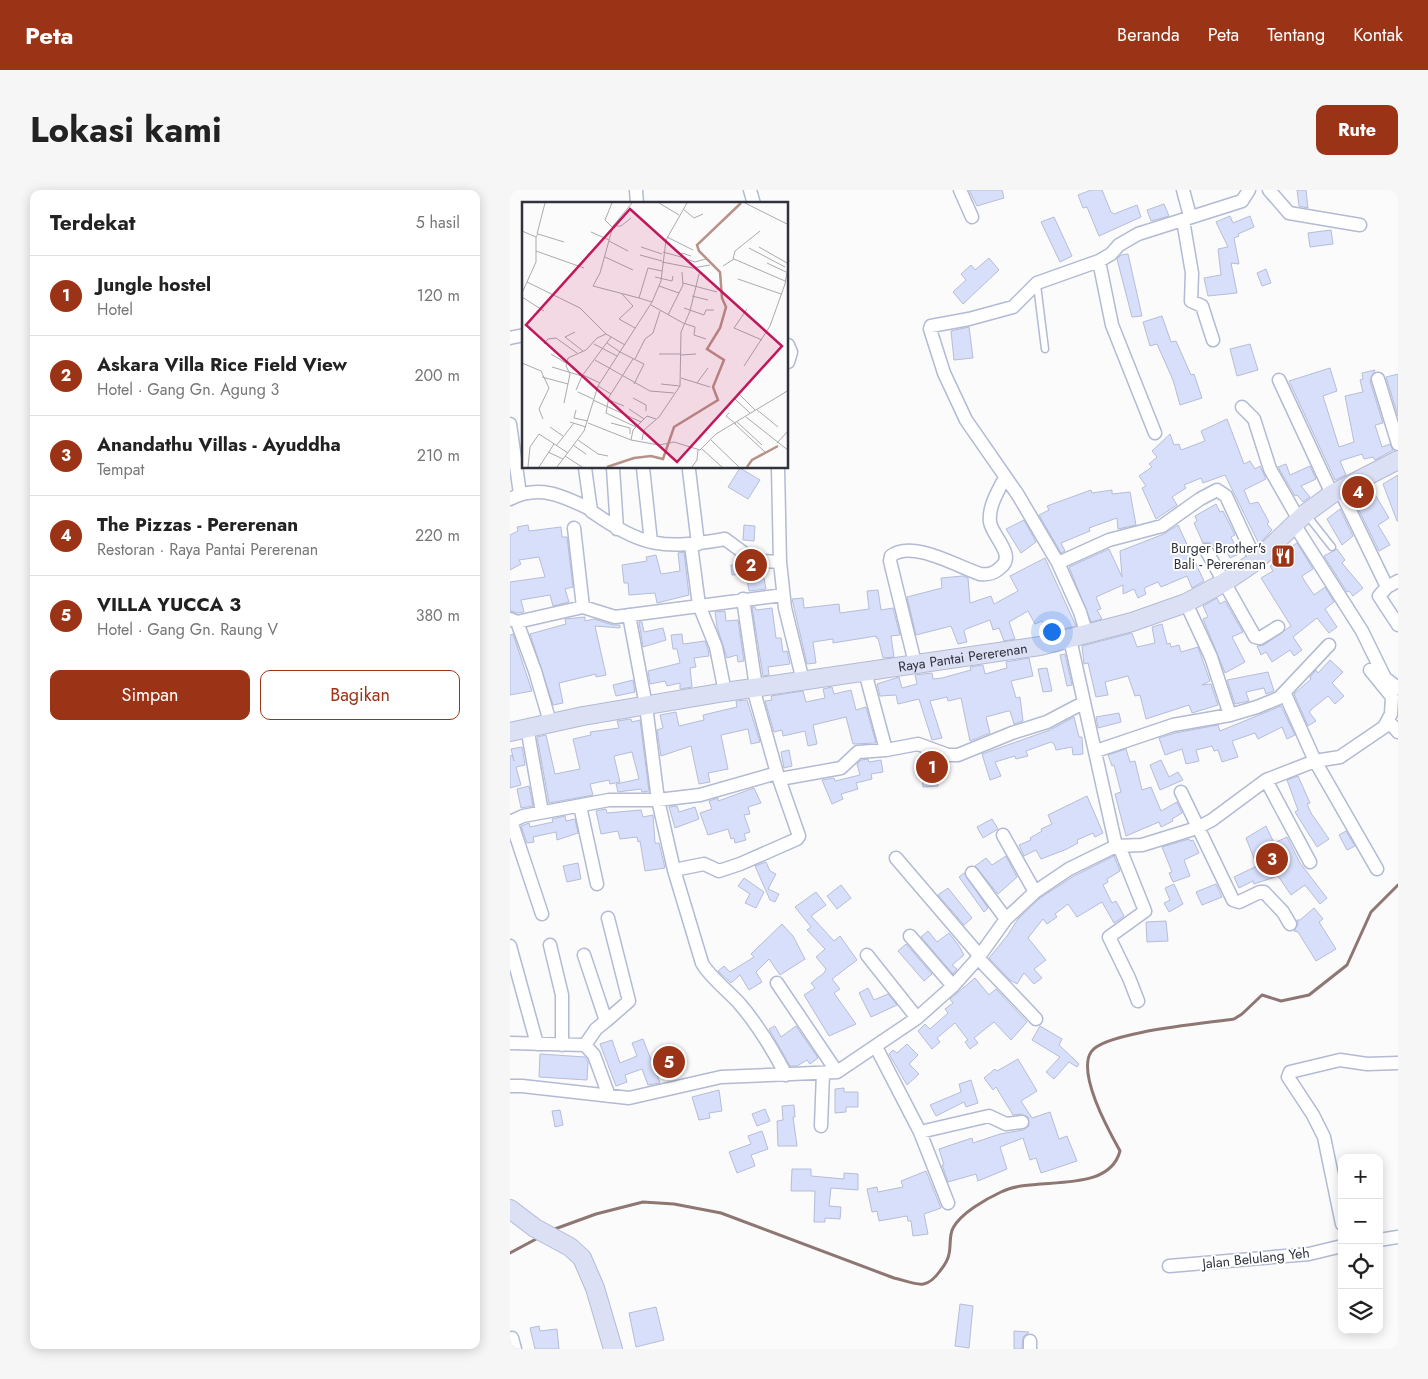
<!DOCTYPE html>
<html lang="id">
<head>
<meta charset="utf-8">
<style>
  body { margin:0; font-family:Jost,sans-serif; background:#f6f6f6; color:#222 }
  .controls { position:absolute; right:15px; bottom:15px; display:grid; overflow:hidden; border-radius:10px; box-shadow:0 2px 12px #0003 }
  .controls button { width:45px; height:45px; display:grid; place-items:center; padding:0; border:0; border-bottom:1px solid #e0e0e0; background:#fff; color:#222; font:25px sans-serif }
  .you { position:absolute; left:541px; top:441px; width:18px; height:18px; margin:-12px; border:4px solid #fff; border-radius:50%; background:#1a73e8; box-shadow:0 0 0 8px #1a73e833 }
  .badge { display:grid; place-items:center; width:32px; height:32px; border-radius:50%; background:#9b3416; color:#fff; font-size:16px; font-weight:700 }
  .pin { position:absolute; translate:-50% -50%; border:2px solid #fff; box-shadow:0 1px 5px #0006 }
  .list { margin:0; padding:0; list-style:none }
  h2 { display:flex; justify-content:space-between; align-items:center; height:65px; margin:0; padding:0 20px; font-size:21px }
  h2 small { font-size:16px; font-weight:400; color:#767676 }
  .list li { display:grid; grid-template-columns:32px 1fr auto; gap:15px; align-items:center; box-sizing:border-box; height:80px; padding:0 20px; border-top:1px solid #e0e0e0 }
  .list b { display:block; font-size:19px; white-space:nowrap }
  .list p { margin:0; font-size:16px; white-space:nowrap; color:#767676 }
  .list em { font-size:16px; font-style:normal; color:#767676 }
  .actions { display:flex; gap:10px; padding:15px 20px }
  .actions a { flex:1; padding:11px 0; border:1px solid #9b3416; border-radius:10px; text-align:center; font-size:18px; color:#9b3416 }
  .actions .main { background:#9b3416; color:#fff }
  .icon { flex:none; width:28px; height:28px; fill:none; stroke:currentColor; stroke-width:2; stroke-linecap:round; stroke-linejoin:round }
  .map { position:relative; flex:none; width:888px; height:1159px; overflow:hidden; border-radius:10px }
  header { display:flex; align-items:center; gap:30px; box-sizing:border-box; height:70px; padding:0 25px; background:#9b3416; color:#fff }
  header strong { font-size:24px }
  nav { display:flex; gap:28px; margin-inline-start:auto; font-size:18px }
  .intro { display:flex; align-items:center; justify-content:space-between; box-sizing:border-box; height:120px; padding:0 30px }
  h1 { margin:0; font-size:35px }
  .button { padding:12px 22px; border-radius:10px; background:#9b3416; color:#fff; font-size:18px; font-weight:700 }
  main { display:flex; gap:30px; padding:0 30px }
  aside { flex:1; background:#fff; border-radius:10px; box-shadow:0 2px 12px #0003 }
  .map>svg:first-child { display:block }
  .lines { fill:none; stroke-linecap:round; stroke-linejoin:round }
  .stream { stroke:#8e7672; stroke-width:3 }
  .building { fill:#d7dffa; stroke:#b6bdd7 }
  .lane-casing { stroke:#b2bad4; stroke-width:9 }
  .street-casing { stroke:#b2bad4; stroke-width:15 }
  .secondary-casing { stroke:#b2bad4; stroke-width:20 }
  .lane { stroke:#fff; stroke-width:6 }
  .street { stroke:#fff; stroke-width:12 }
  .secondary { stroke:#dbe0f5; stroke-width:18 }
  .labels { text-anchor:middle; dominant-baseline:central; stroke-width:4; stroke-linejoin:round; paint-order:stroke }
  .poi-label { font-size:14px; fill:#30333d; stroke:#fff; text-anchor:end }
  .street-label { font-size:14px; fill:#30333d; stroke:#fff }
  .inset-river { fill:none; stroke:#b79288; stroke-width:2.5 }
  .inset-road { fill:none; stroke:#aaabaf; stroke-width:1 }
  .view { fill:#c2185b; fill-opacity:0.15; stroke:#c2185b; stroke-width:2.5 }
  .inset-edge { fill:none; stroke:#30333d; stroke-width:2.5 }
</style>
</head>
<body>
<header>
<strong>Peta</strong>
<nav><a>Beranda</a><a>Peta</a><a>Tentang</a><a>Kontak</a></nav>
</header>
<div class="intro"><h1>Lokasi kami</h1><a class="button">Rute</a></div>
<main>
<aside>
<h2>Terdekat<small>5 hasil</small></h2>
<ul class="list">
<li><span class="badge">1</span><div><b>Jungle hostel</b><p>Hotel</p></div><em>120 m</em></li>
<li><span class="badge">2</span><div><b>Askara Villa Rice Field View</b><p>Hotel · Gang Gn. Agung 3</p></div><em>200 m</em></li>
<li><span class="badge">3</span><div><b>Anandathu Villas - Ayuddha</b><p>Tempat</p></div><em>210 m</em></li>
<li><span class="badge">4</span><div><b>The Pizzas - Pererenan</b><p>Restoran · Raya Pantai Pererenan</p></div><em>220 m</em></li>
<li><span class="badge">5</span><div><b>VILLA YUCCA 3</b><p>Hotel · Gang Gn. Raung V</p></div><em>380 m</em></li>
</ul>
<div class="actions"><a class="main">Simpan</a><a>Bagikan</a></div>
</aside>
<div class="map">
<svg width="888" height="1159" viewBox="0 0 888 1159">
  <rect width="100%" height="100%" fill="#fbfbfb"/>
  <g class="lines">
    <path class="stream" d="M42 1040 86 1024 133 1012 164 1014 211 1023 384 1088C406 1093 415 1102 430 1081 434 1076 438 1071 439 1064 441 1056 439 1045 443 1038 451 1023 476 1009 491 1002 524 985 598 1006 610 961 599 941 567 884 581 862 593 842 698 833 724 829L732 824 752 805 771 811 799 805 837 775 861 722 888 695
      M0 1063 28 1048"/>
  </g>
  <path class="building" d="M459 0H492L494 8 467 16Z
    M581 0H592L601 22 604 24 627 15 631 27 589 46 577 17 573 18 568 5Z
    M787 0H796L798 18 789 16Z
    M654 14 659 26 641 31 637 20Z
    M720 26 723 33 740 26 744 37 728 44 729 46 724 48 729 74 721 73 727 103 698 106 694 88 711 85 708 59 718 57 706 32Z
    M544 27 562 66 550 72 531 32Z
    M821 40 823 54 800 57 798 43Z
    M618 64 632 126 622 127 607 69 611 65Z
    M479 68 489 80 453 114 443 102 456 90 451 84 461 75 465 80Z
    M756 79 761 93 752 96 747 83Z
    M652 126 661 152 666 151 681 185 684 184 692 208 670 215 663 190 647 154 640 156 633 132Z
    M459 137 463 168 444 170 441 141Z
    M740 154 748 180 727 186 720 159Z
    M820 178 827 201 813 206 829 257 844 252 835 206 853 202 850 190 853 189 852 183 865 180 860 191 873 233 865 235 872 257 880 254 883 260 865 270 863 267 854 269 852 264 830 271 836 285 825 290 779 191Z
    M888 184V226L876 187Z
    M717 229 734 274 740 271 745 279 750 276 756 289 734 300 740 314 748 312 759 332 757 334 762 340 749 354 715 285 693 293 691 288 674 295 676 298 662 307 667 315 646 329 632 298 636 296 629 286 642 277 639 274 647 267 642 261 660 244 664 255 669 254 671 260 695 251 691 241Z
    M776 274 780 285 800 276 806 289 791 296 800 307 793 312 787 305 785 306 768 277Z
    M230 278 250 290 238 309 218 297Z
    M888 285V331H887L873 294Z
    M860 296 879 328 868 335 880 355 869 361 842 306Z
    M581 300 582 303 602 300V304L620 302 626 335 608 339 607 328 579 338 580 341 551 353 555 361 551 363 529 325 539 320 537 316Z
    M706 314 710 322 713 321 725 345 721 347 729 364 720 368 712 352 703 356 700 353H693L684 333 687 331 685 326Z
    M830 319 843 346 832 355 817 329Z
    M514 330 526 352 511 363 496 339Z
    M18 335 19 341 51 337 52 347H57L63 397 55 399 59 412 43 416 40 405 11 410 14 422 8 423 0 421V392L35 387 29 367 9 370 11 374 0 380V345L8 341 7 337Z
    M234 335 245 336 244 351 233 350Z
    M668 335 694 391 682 398 677 386 651 397 648 392 634 398 636 404 628 408 624 399 613 404V395L586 407 591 419 587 420 592 429 581 432 559 377 599 359 612 387 610 361 654 344Z
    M787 353 803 379 792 386 794 390 804 405 815 397 824 412 815 419 827 437 819 443 807 428 783 447 792 460 784 466 780 460 762 472 756 462 751 465 747 456 754 455 781 436 751 388 763 381 760 376 769 370 766 367 774 358 776 360Z
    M827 359 835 370 832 373 853 398 843 406 839 401 837 402 814 366Z
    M174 362 179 405 147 413 145 403 119 405 118 393H114L112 375 137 371 136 367 146 365 151 384 170 381 168 363Z
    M535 368 566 436 537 443 532 431 525 434 518 421 499 432 505 449 494 451 489 438 483 440 480 430 456 439 454 441 457 452 448 454 441 436 406 445 397 407 432 398 431 388 453 386 458 388 460 413 481 406 484 414 508 401 500 386Z
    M235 374 243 377 244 389 254 388 256 399 239 401 236 384 222 385 221 375Z
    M368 400 371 420 383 418 390 445 381 446 384 467 373 468 368 448H366V446L323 453V449L303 452 306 473 297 474 282 409 293 408 294 418 329 414 330 423 359 419 357 401Z
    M707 408 710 414 715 411 733 442 722 447 735 472 715 483 693 429 698 427 693 416Z
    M242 417H245L246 420 262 418 266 448H271L273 462 277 461 280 474 258 477 259 485 253 486Z
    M215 421 216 431 228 430 234 471 228 472 227 465 217 468 207 437 205 422Z
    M75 427V431L84 429 103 435H110V438L85 436 96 485 86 487V484L49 493 53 513 43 515 20 444 56 434 55 429Z
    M129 432H132L134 442 153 438 156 450 133 457Z
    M652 434 657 454 660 453 661 457 669 455 671 462 688 457 700 491 692 495 701 494 708 515 682 523 679 515 636 529 630 505 625 506 618 486 595 492 598 505 586 507 578 473 574 474 572 456 622 443 627 457 645 453 642 437Z
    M3 444 22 501 0 505V445Z
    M172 444 173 454 195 451 198 459 199 466 184 468 186 477 180 478 182 497 170 499V493L157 496 155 491 140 494 138 481 170 473 167 459H163L161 445Z
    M555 464 562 495 557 496 550 465Z
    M519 468 523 486 501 491 506 508 510 507 513 531 504 534 500 521H498L476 527 480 543 460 551 451 508 438 511 437 507 420 511 432 548 422 550 409 509 388 514 386 505 370 506 367 494 389 487 392 498 407 494 405 485 422 483 423 489 432 488 461 480 460 477 473 475 475 484 497 478 496 472Z
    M820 470 833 482 822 493 834 506 825 514 818 506 803 518 799 522 806 531 798 536 784 504 801 489 800 487 806 480 808 483Z
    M537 478 542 501 533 502 528 479Z
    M758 482 764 501 756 504 754 498 736 502 739 511 725 514 717 490Z
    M123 490 125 502 106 506 103 495Z
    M322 497 324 504 341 500 346 520 356 517 366 553 343 554 336 527 303 535 307 554 298 556 295 541 273 546 272 540 264 542 255 511 262 510 261 506 293 501 296 512 315 508 313 499Z
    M237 510 250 552 241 554 238 539 211 545 218 579 198 583 200 592 189 594 181 556 151 566 147 540 153 538 150 525 166 522 169 536 194 530 193 525 227 517 226 511Z
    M771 516 785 545 777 549 772 537 748 549 745 543 722 551 728 567 712 572 708 560 704 561 702 556 686 560 689 571 676 574 672 559 655 565 649 548 665 543 708 535 710 541Z
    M609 523 611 532 588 538 586 527Z
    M564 527 569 547H572L573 564 563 565 562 557 546 560 544 554 541 552 516 561 518 566 506 569 505 566 485 572 491 586 480 590 472 564 540 540Z
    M121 529 122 532 130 530 139 601 132 602 131 599 108 602 106 594 129 589 122 562 104 566 110 592 100 594 99 590 80 594 83 605 39 613 27 547 36 545 45 584 70 579 63 549 81 545 80 542 109 538 107 531Z
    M12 557 15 575 6 577 11 595 0 598V566L2 565 4 571 1 559Z
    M616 559 620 572 625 571 632 600 641 597 651 621 667 612 672 623 662 629 663 631 651 637 649 632 616 646 605 604 611 602 604 575 602 576 598 565Z
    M279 560 282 576 274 578 271 562Z
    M358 569 359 572 371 570 373 582 361 584 362 589 346 593 348 599 331 604 333 609 322 614 312 590 324 588 325 591 350 585 347 574 351 570Z
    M651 570 659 587 668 582 673 590 650 600 640 575Z
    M427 578 428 596 413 597 412 579Z
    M788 586 800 613 797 614 801 623 819 649 807 657 785 622 788 620 777 590Z
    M19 596 23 616 11 618 7 599Z
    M244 598 251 613 238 617 240 624 234 625 240 642 234 644 236 650 225 653 224 648 221 649 218 639 198 645 190 623 202 619 199 611 208 608V611Z
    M577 606 593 643 585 647 583 643 567 650 568 653 557 659 531 669 526 660 514 666 509 655 521 650 520 648 532 641 531 639 542 634 538 625Z
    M167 616 169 622 185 617 189 629 165 638 159 617Z
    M96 619 97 623 131 620 133 627 143 625 145 653H149L155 678 135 681 130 651 128 652 127 647 110 649 108 641 91 644 86 621Z
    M55 626 56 631 65 629 68 643 47 650 46 642 23 647 24 652 17 653 11 636 19 633 20 637 43 632 42 629Z
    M482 629 488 639 473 648 467 637Z
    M756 636 764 653 777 647 790 673 817 708 810 714 795 695 781 705 768 686 744 694 743 691 729 698 724 687 747 676 736 648Z
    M836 641 845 656 837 660 829 645Z
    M679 649 680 651 683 650 689 663 674 670 680 686 663 692 659 683 662 682 652 657Z
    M496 666 507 687 488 704 465 676 476 668 482 675Z
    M604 666 610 681 597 689 598 692 593 695 602 713 606 711 614 726 604 733 592 712 567 727 558 714 545 724 547 727 537 734 533 729 518 748 536 770 524 779 532 788 524 794 514 783 507 794 500 790 479 768 497 746 508 729 530 708 564 686Z
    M256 672 260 681 266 684 258 699 269 704 265 712 260 710 245 676Z
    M68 673 71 689 57 692 53 676Z
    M454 683 478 718 474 722 449 687Z
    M234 688 254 702 246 718 235 713 240 704 228 696Z
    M664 694 673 714 659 722 654 713 660 710 655 698Z
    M706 694 712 707 692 715 686 702Z
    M331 695 341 708 327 719 317 706Z
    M438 698 462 728 454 735 428 705Z
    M306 702 316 715 301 726 324 751 330 746 347 770 322 789 330 799 324 803 346 834 319 846 294 805 305 798 301 793 314 783 316 779 306 767 315 759 297 740 301 737 285 717Z
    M804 718 813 729 809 732 826 759 806 771 788 742 784 741 788 734 787 730H790Z
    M656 731 658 751 637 752 636 732Z
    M272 734 283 746 295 769 270 785 259 769 246 782 252 792 239 800 230 785 221 793 208 781 214 776 220 782 244 767 241 764Z
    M418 741 427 752 439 743 449 756 454 765 442 775 447 779 443 784 411 747Z
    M396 754 422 784 414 791 388 761Z
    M465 788 479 805 486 799 517 832 501 850 484 832 464 848 468 853 460 859 455 852 458 850 445 833 427 848 430 852 422 859 408 841 415 834 420 839 438 823 435 819 443 813 440 809Z
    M358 798 364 810 378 804 387 815 361 827 349 803Z
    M265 836 271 847 286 836 308 868 300 874 297 870 287 876H280L259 839Z
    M530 836 552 849 549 855 569 874 567 877 559 872 544 889 536 882 550 867 522 850Z
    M133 849 150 893 138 895 132 879 115 885 117 892 106 896 90 854 102 850 110 873 127 866 122 853Z
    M397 854 408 865 399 874 409 884 397 895 379 864 383 860 387 863Z
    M30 864 75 867 78 872 77 890 29 887Z
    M508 869 527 901 511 911 522 928 540 922 549 949 557 946 567 971 531 983 526 968 520 970 513 948 490 957 497 979 468 991 466 984 438 992 432 975H434L429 959 462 948 463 953 490 944 513 940 519 936 518 927 511 924 503 925 486 897 483 900 474 888 485 879 487 881Z
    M461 890 468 913 456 917 454 912 426 926 420 915 451 902 449 894Z
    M334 898V902H348V917H336V922L325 923V899Z
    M209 900 212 921 199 923 200 928 189 930 182 907Z
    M284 915 285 927H283L287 956H268L267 931 273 930 272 916Z
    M255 919 260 931 247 936 242 924Z
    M50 920 53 935 45 937 42 921Z
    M252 941 258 959 241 965 245 976 227 983 219 962 241 954 238 946Z
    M282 979H301V986L334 989V983L348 984V1000L321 998 319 1016 331 1017 330 1029 315 1028V1032H304L305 1001H281Z
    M416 981 431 1018 414 1024 418 1044 403 1046 401 1031H398L397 1026 369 1031 367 1021 362 1022 357 999 367 997 368 1002 393 997 391 991Z
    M450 1114 463 1116 459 1158 445 1156Z
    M146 1117 154 1150 126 1157 119 1123Z
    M29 1136 30 1141 47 1139 49 1159H25L20 1138Z
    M504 1141 519 1142 513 1147 512 1159H504Z"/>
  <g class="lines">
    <g class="lane-casing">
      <path id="lane" d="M527 95 535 159
        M796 324 822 357"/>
    </g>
    <g class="street-casing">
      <path id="street" d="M126 0 127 14
        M240 0 244 14
        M450 0 462 27
        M673 0 680 26
        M759 0 779 23 850 35
        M673 30 682 83 681 111 692 116 703 150
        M589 71 602 135 645 243
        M0 148 14 145
        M278 155 281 162 278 172
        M868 189 888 254
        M769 190 822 304
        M732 217 744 229 760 279 789 330
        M0 234 10 304
        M75 278 81 321C133 357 153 360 215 349L238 366 251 371 270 372
        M103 278 107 339
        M133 278 141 352
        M268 278 270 372 275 418 293 491
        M179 280 188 354
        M830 300 877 397 888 391
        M0 309C29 294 53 306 80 319
        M784 334 852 441 875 488 888 498
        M64 338 73 417
        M181 355 189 415 206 457 215 502
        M696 360 745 447 750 448 768 437
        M548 373 508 305 456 230 434 183 420 139 421 136 459 129 503 117 527 93 589 71 601 64 609 55 628 44 732 11 739 0
        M877 397 869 406 888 435
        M233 409 246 497
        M676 413 701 467 720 525
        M119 425 136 516 148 610 164 680 192 773C198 785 218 801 229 813 248 835 263 860 276 885
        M0 429 7 432 73 417 105 427 273 405
        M7 432 25 481 40 532
        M577 445 570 422 548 373 599 350 652 336 690 309 707 300 716 306 746 371
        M560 449 606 656
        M405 473 380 371 381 366C402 349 448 377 470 384 478 385 484 384 491 377 506 365 482 346 480 332 478 316 489 300 495 287
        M860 480 882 507 881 524 874 537
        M355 482 376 560
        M775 504 805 571 867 679
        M17 537 32 622
        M586 561 663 535 720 525 747 517 769 508 819 455
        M270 589 331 578 348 562 376 560 408 554 438 565H448L502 543 537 532 573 513
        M756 590 800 672
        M671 602 723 710 729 712 750 702H754L773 722 780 734
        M70 616 87 694
        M1 631 32 724
        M0 632 13 626 99 610H148L190 605 267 583
        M493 645 525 702
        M609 656 635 721 599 747 619 788 628 811
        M386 668 469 765
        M164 680 194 674 209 681 230 674 287 649 289 646 267 583 243 498
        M462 683 496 729
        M400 746 443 796
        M40 755 52 805V855
        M0 756 27 854
        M74 765 96 831 86 839 75 855
        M357 765 407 828
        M468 768 526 829
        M267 793 327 882
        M96 831 119 811 98 728
        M0 853 75 855 84 865 99 906
        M366 857 410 942 438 1013
        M0 896H12L119 908 211 887 327 882 407 828 443 796 468 768 496 729 525 702 559 679 606 656 632 655 687 638 702 630 756 590 805 571 830 567 877 535H882L888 542
        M311 936 313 883
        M410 942 479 926 496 934 512 932
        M832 1034 814 947 803 925 778 887 780 882 830 870 857 874 888 873
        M869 1050 888 1047
        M659 1076 799 1064 832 1056
        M2 1148 5 1159
        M520 1159V1151"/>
    </g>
    <g class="secondary-casing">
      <g id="secondary">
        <path id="s1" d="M0 542 73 526 215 502 530 456 622 432 676 413 715 392 746 371 796 323 822 304 888 270"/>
        <path d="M0 1019 25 1038 60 1057 72 1068 85 1098 103 1159"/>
      </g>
    </g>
    <use href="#lane" class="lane"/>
    <use href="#street" class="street"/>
    <use href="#secondary" class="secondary"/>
  </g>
  <defs>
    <g id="restaurant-square" transform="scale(1.25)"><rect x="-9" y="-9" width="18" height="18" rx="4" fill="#9b3416" stroke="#fff"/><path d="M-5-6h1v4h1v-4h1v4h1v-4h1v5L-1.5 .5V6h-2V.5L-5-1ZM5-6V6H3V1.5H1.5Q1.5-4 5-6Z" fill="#fff"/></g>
  </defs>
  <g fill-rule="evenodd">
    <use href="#restaurant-square" x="773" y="366"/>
  </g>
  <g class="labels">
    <g class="poi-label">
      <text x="756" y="358">Burger Brother's<tspan x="756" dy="16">Bali - Pererenan</tspan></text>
    </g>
    <g class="street-label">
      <text stroke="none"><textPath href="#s1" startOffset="459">Raya Pantai Pererenan</textPath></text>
      <text transform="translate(746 1068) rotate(-6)">Jalan Belulang Yeh</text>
    </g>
  </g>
  <g transform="translate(12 12)">
    <rect width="266" height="266" fill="#fbfbfb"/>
    <path class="inset-river" d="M85 265 112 256 129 254 141 257 152 225 196 198 191 185 202 158 185 147 198 126 204 105 200 96 198 70 177 49 175 43 219 1M225 265 230 258 256 244"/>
    <path class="inset-road" d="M90 1 83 18 90 25M110 1 91 24 78 71 71 84 117 96M137 1 157 13M223 1 267 23M161 7 172 16 181 12M91 24H99L109 16M0 29 14 35M69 30 87 38M15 32 23 1M14 35 16 32 42 40M145 35 171 48M87 39 106 49M119 45 140 52M237 45 265 61M227 46 263 65M14 49 62 66M141 50 159 55 160 51 169 54M118 53 140 59M83 55 111 68M159 55 173 60 184 57M211 57 213 49 238 29M140 60 171 66 188 63M245 61 264 70M201 64 212 57 263 79M133 75 150 79 151 74M216 77 259 92M5 80 58 106 84 132 103 143M161 81 195 90M137 84 157 91M0 91 14 60V35M100 92 111 104 97 117 113 126M170 94 186 98M0 95 22 109M130 100 117 96 126 66 140 69M129 103 161 121M162 106 182 113 184 108H192M225 107 212 126 240 138M146 113 161 83 160 70M161 121 173 125 172 133 184 137M53 130 43 135 61 149M85 141 98 150M22 142 26 137 34 136 55 151M72 142 95 154M98 150 122 162 112 182M29 152 44 161M137 152H159M159 153 174 152M111 157 87 195 84 211 114 225M113 157 123 137 131 131 138 109M73 158 128 189 152 191M0 161 19 169 27 186 17 207 21 217M222 164 248 124 263 82 267 58M30 165 60 174M48 172 44 164 46 156 64 148 75 136 84 132M61 173 78 181M20 175 46 182M159 176 188 185M175 181 186 166M139 182 158 184M76 184 89 192M54 188 60 174 89 135M56 190 71 197M216 191 233 208M111 196 124 203V209M213 197 228 211M71 198 119 220M87 198 102 204M42 201 48 172M107 207 122 217M234 207 256 225M54 208 52 216 66 219M207 211 204 214 214 222M224 215 267 249M48 220 64 225M215 220 240 243M66 221 109 238 137 243 152 240 178 248 194 232 267 188M89 221 108 226V232M213 222 243 250M28 225 41 234M188 237 217 265M56 238 76 252 86 254M109 238 111 228 125 214 134 217M120 238 122 228 137 215 158 184 159 130 168 109 177 72 181 71M255 241 267 228M51 243 64 252M34 244 52 221M180 247 200 265M26 250 41 257M43 254 60 265M6 265 8 245 17 232 46 251M17 265 32 242M35 265 62 229 76 184 130 100 139 79 144 38 165 1M170 265 175 258 176 248"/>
    <path class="view" d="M108 7 260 144 155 260 4 123Z"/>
    <rect width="266" height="266" class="inset-edge"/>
  </g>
</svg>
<div class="controls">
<button>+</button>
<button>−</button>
<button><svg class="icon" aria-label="locate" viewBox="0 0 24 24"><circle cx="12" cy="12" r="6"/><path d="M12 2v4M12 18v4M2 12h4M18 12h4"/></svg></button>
<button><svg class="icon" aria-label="layers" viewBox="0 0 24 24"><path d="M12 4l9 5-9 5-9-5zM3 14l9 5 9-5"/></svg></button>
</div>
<div class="you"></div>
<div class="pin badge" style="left:422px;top:577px">1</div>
<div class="pin badge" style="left:241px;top:375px">2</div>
<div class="pin badge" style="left:762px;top:669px">3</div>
<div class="pin badge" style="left:848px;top:302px">4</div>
<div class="pin badge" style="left:159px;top:872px">5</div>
</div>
</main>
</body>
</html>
